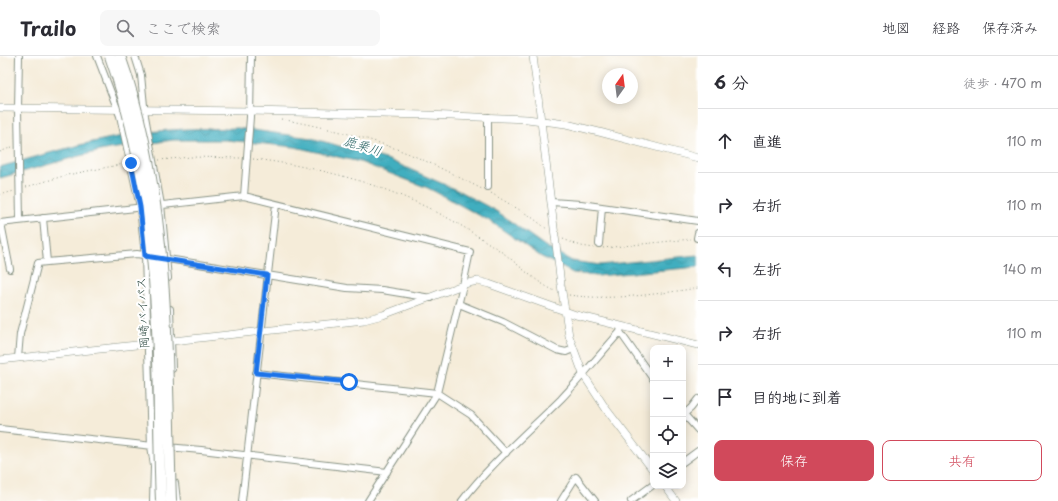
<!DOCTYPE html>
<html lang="ja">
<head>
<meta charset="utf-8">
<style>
  body { margin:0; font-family:"Playpen Sans","Klee One",sans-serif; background:#f7f7f7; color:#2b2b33 }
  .controls { position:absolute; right:12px; bottom:12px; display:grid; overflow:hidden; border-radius:8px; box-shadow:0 2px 10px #0003 }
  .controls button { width:36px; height:36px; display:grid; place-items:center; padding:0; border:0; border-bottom:1px solid #e1e1e2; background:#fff; color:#2b2b33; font:20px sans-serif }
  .compass { position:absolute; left:602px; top:12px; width:36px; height:36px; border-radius:50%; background:#fff; box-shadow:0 2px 10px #0003; rotate:14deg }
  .stop { position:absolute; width:12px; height:12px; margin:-9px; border:3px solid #1a73e8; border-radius:50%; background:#fff }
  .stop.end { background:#1a73e8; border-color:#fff; box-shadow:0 1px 4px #0008 }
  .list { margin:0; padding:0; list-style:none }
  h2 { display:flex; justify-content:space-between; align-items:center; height:52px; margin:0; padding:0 16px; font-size:17px }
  h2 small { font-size:13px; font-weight:400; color:#7c7c81 }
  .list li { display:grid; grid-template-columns:26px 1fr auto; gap:12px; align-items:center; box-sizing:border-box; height:64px; padding:0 16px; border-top:1px solid #e1e1e2 }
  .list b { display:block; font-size:15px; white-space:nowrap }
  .list em { font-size:13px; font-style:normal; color:#7c7c81 }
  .actions { display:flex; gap:8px; padding:12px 16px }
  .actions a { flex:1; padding:9px 0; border:1px solid #d1495b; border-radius:8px; text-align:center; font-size:14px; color:#d1495b }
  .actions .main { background:#d1495b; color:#fff }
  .icon { flex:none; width:22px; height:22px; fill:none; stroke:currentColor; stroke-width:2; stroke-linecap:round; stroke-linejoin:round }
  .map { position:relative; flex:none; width:698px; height:445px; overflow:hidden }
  header { display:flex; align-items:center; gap:24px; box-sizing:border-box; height:56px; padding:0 20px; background:#fff; border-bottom:1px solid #e1e1e2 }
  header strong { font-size:19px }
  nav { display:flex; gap:22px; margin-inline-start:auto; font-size:14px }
  .search { width:280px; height:36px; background:#f7f7f7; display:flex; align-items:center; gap:10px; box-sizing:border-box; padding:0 14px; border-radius:8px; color:#7c7c81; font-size:15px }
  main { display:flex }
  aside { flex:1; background:#fff }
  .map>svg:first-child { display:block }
  .water { fill:url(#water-waves); stroke:#30767a }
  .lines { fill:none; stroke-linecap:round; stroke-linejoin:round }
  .minor-casing { stroke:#8a9486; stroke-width:8 }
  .tertiary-casing { stroke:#8a9486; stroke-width:8 }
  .path { stroke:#8a9486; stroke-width:1; stroke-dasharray:1 3; stroke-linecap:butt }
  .minor { stroke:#fff; stroke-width:6 }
  .tertiary { stroke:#fff; stroke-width:7 }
  .trunk-bridge-casing { stroke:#8a9486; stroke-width:12; stroke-linecap:butt }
  .trunk-bridge { stroke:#fff; stroke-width:10 }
  .route { stroke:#1a73e8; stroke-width:5 }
  .labels { text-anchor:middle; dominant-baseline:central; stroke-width:4; stroke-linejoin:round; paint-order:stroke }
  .street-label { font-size:12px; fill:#1f3d34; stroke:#fff }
  .water-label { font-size:13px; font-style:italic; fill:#2b6565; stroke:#fff }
</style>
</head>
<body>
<header>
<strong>Trailo</strong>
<div class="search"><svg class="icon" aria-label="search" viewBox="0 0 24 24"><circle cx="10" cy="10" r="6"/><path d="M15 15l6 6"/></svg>ここで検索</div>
<nav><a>地図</a><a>経路</a><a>保存済み</a></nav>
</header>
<main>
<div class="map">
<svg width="698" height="445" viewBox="0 0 698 445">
  <defs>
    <pattern id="water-waves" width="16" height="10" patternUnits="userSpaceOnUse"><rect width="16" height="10" fill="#41aebf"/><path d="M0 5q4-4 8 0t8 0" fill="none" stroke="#368f9c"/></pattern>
  </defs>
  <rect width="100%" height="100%" fill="#fff"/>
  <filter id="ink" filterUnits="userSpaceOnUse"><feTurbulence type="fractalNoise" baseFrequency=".025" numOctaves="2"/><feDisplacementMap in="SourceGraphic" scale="8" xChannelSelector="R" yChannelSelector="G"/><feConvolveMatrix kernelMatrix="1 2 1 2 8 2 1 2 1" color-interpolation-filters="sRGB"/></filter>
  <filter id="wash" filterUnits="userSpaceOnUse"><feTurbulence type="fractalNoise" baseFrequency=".012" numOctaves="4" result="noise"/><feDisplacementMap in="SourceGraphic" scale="16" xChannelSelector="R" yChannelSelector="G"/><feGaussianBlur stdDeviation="0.9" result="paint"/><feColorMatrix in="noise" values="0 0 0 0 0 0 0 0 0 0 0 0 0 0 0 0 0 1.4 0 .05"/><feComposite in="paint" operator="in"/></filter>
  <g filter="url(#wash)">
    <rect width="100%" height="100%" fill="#f5ecd9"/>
    <path class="water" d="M238 72 311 82 389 104 459 135 496 155 545 190 572 205 600 209 698 199V211L597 220 573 217 540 200 490 165 428 132 360 106 295 91 226 84H173L109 93 79 100 0 122V111C56 95 112 78 170 74 193 72 215 73 238 72Z"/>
  </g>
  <g filter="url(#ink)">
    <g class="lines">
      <g class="minor-casing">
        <path id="minor" d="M19 0 18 53 20 164
          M97 0 120 60 140 151 145 200 151 390 154 410 153 445
          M135 0 141 19 145 60 161 149 168 222
          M488 131V61
          M244 140 250 61 251 0
          M551 146 581 148 698 165
          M43 162 47 206
          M0 167 244 140 470 196 463 229 437 337 434 342 368 445
          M1 167 10 213
          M697 182 698 177
          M599 188 602 151
          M459 248 503 266 557 294 566 296 573 293
          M170 253 172 313
          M620 276 653 323
          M18 302 20 278 38 207 47 206 137 198 347 232 382 234 431 242
          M256 317 437 337 471 359 506 397
          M683 357 698 374
          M684 358 691 352 698 343
          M0 373 153 390
          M167 391 201 394 387 416
          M683 406 698 395
          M175 427 177 445
          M242 445 276 148
          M462 445C490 408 528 376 561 343 581 322 600 298 620 276L621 271
          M561 445 576 421 595 445
          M631 445 653 429"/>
      </g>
      <g class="tertiary-casing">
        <path id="tertiary" d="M533 0 561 229 569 280 583 318 606 353 653 414
          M0 52 250 55 426 59 527 63 566 68 599 76 698 102
          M0 304 364 264 383 259 468 227 478 225 489 228 576 259 698 289
          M665 430 676 445"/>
      </g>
      <path class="path" d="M281 63C316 70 351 77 385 89 419 100 450 117 482 133
        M0 96 12 91
        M253 103C331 112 409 135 476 179 486 185 496 192 506 199 522 212 536 226 555 235
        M159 104 191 101 240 102
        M26 131 67 119 124 108
        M491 137 530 160 547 173
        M0 139 14 135
        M563 183 581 190 594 192
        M603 192 691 183
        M569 239C611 245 657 238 698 232"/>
      <use href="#minor" class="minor"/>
      <use href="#tertiary" class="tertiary"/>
      <g class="trunk-bridge-casing">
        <path id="trunk-bridge" d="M110 0C139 81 151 166 156 252 160 316 158 381 161 445
          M120 0C171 142 166 297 171 445"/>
      </g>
      <use href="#trunk-bridge" class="trunk-bridge"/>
    </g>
  </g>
  <g class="lines" filter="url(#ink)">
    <path class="route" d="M131 107 140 151 145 200 267 219 256 317 349 326"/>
  </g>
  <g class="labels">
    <g class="street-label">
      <text transform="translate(142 257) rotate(-93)">岡崎バイパス</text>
    </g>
    <g class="water-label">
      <text transform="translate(363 89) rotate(17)">鹿乗川</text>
    </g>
  </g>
</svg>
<div class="controls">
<button>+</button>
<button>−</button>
<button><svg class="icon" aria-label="locate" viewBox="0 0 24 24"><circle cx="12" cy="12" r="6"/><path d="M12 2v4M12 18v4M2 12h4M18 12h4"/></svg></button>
<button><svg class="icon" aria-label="layers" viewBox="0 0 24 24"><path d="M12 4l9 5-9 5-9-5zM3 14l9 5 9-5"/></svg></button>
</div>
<svg class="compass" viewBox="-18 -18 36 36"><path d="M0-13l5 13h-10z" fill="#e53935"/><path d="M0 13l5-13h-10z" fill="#7c7c81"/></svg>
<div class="stop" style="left:349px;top:326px"></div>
<div class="stop end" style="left:131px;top:107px"></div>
</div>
<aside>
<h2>6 分<small>徒歩 · 470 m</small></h2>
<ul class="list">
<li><svg class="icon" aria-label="ahead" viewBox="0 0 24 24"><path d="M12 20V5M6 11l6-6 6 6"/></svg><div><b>直進</b></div><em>110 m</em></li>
<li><svg class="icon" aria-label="right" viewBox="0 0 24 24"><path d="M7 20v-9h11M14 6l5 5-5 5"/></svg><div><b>右折</b></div><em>110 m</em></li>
<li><svg class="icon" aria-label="left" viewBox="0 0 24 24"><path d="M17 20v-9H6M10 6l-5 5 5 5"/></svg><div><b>左折</b></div><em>140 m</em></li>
<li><svg class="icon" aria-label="right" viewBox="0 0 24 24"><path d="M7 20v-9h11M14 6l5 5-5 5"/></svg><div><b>右折</b></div><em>110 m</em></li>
<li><svg class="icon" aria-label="arrive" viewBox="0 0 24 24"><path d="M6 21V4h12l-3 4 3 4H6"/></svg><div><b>目的地に到着</b></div></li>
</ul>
<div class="actions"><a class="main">保存</a><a>共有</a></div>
</aside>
</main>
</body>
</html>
